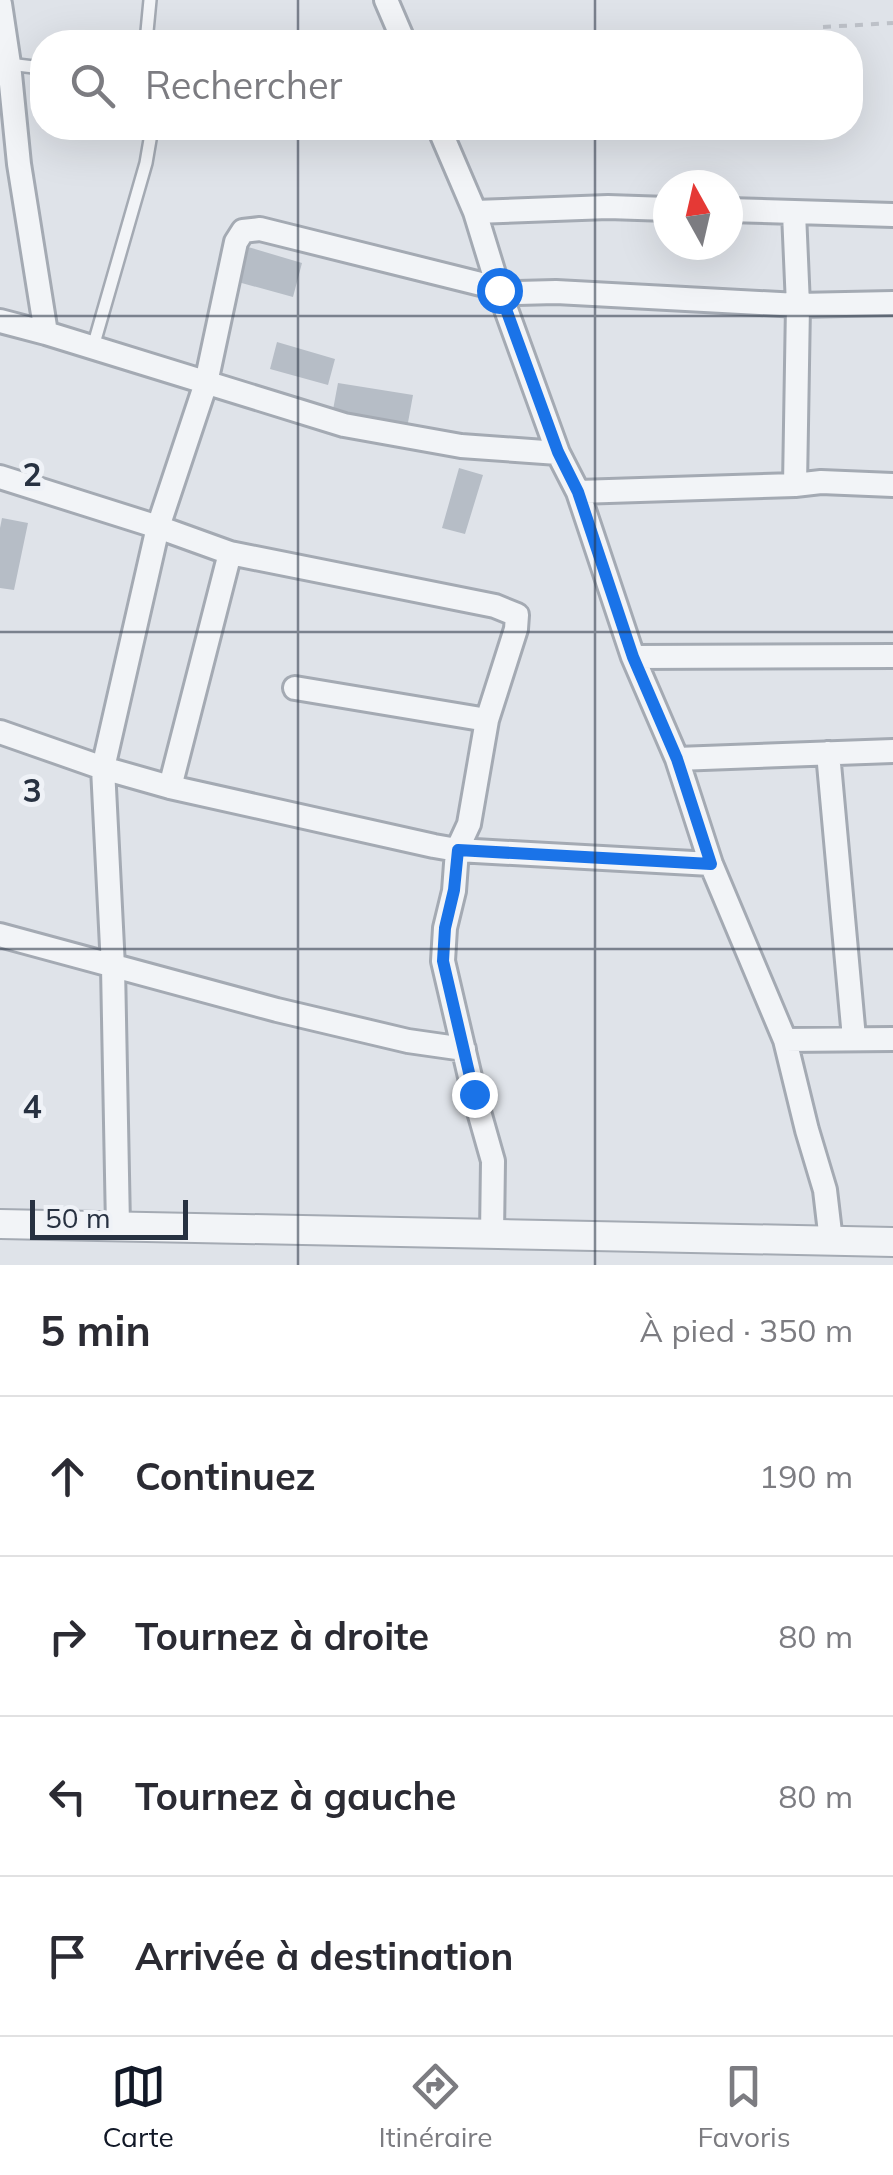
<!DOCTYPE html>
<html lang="fr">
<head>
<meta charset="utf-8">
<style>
  body { margin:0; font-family:Mulish,sans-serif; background:#f7f7f7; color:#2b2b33 }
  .compass { position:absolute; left:653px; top:170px; width:90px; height:90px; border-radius:50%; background:#fff; box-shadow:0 10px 40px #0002; rotate:352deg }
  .scale { position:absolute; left:30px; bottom:25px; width:158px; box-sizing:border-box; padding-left:10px; border:5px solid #273141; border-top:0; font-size:28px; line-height:35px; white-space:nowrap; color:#273141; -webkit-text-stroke:8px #eff2f7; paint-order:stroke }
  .stop { position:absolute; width:30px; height:30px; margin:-22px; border:8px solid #1a73e8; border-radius:50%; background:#fff }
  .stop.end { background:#1a73e8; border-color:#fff; box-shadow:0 2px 10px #0008 }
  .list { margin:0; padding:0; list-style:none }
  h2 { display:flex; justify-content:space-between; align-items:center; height:130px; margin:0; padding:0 40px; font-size:42px }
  h2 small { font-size:32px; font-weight:400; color:#7c7c81 }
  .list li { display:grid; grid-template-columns:65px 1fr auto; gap:30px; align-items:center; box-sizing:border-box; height:160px; padding:0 40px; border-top:2px solid #e1e1e2 }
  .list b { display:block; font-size:38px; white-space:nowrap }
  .list em { font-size:32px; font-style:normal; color:#7c7c81 }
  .icon { flex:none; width:55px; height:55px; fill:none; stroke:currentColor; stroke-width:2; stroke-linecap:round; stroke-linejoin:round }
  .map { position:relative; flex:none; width:893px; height:1265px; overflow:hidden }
  .search { position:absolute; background:#fff; box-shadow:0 10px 40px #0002; left:30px; right:30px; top:30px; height:110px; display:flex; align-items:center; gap:25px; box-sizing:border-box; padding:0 35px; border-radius:40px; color:#7c7c81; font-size:38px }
  .sheet { height:770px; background:#fff }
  nav { display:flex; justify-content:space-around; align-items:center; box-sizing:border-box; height:140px; border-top:2px solid #e1e1e2; background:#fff; font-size:28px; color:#7c7c81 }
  nav a { display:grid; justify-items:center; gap:5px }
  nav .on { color:#111827 }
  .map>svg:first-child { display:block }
  .building { fill:#b6bdc6 }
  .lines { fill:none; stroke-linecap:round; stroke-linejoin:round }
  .service-casing { stroke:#a4aab3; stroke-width:16 }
  .minor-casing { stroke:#a4aab3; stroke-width:28 }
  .tertiary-casing { stroke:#a4aab3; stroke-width:32 }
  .path { stroke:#bdc1c8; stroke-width:4; stroke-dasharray:8 8; stroke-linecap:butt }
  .service { stroke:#f2f4f7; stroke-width:11 }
  .minor { stroke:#f2f4f7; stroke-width:22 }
  .tertiary { stroke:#f2f4f7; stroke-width:28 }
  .route { stroke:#1a73e8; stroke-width:12 }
  .grid { fill:none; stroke:#273141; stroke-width:2.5; stroke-opacity:0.55 }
  .grid-label { font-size:32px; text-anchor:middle; font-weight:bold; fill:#273141; stroke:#eff2f7; stroke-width:10; stroke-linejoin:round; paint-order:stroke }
</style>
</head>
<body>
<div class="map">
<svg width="893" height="1265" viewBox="0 0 893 1265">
  <rect width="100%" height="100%" fill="#dfe3e9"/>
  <path class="building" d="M248 247 302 263 293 297 238 282Z
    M277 342 335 359 328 385 270 369Z
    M338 383 413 395 407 428 332 415Z
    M459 468 483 475 465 534 442 528Z
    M2 518 28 523 14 590 0 588V528Z"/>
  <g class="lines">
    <g class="service-casing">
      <path id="service" d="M146 42 150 0
        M9 64 42 68
        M93 347 146 163 152 128"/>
    </g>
    <g class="minor-casing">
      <path id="minor" d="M386 0 404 42
        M0 4 9 64 19 164 46 333
        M439 128 475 212 499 290 558 453 578 492 633 657 677 759 711 864 785 1040 807 1130 825 1190 831 1241
        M728 210 893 215
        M475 212 608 207 668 209
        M794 213 798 305 795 485
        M0 321 46 333 344 425 461 446 558 453
        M0 477 158 527 230 553 495 606 517 615 516 629 487 720 469 824 457 850 454 891 445 928 443 961 474 1094 493 1161 492 1234
        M578 492 795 485 821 482 893 485
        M633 657 893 656
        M295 688 487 720
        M0 732 103 768 170 787 434 846 457 850 711 864
        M828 753 854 1038
        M677 759 893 751
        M170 787 230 553
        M0 935 277 1010 408 1041 464 1049
        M785 1040 893 1039
        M118 1226 113 967 103 768 158 527 206 383 236 242 243 231 260 229 517 293 556 292 798 305 893 303"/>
    </g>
    <g class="tertiary-casing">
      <path id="tertiary" d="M0 1224 893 1242"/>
    </g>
    <path class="path" d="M823 27 893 23"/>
    <use href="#service" class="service"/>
    <use href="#minor" class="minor"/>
    <use href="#tertiary" class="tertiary"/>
  </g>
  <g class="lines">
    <path class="route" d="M474 1094 443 961 445 928 454 890 458 850 711 864 677 759 633 657 578 492 558 452 499 290"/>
  </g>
  <path class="grid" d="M298 0V42M595 0V42M298 128V1265M595 128V1265M0 316H893M0 632H893M0 949H893"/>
  <g class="grid-label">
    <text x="32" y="486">2</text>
    <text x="32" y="802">3</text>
    <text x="32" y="1118">4</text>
  </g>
</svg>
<svg class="compass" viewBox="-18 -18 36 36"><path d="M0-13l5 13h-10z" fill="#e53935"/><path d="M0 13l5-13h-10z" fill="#7c7c81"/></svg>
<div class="scale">50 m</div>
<div class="stop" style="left:499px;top:290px"></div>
<div class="stop end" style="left:474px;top:1094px"></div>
<div class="search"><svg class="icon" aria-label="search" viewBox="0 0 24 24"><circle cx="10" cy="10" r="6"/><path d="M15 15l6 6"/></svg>Rechercher</div>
</div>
<section class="sheet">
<h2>5 min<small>À pied · 350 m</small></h2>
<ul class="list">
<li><svg class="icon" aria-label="ahead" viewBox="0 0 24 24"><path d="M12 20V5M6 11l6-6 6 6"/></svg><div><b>Continuez</b></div><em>190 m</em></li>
<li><svg class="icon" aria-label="right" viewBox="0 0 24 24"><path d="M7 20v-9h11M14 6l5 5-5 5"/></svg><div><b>Tournez à droite</b></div><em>80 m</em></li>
<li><svg class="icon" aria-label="left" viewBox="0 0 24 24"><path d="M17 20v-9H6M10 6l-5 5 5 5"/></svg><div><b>Tournez à gauche</b></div><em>80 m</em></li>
<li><svg class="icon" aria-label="arrive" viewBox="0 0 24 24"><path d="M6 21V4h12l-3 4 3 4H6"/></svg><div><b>Arrivée à destination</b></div></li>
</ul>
</section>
<nav>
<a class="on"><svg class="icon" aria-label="map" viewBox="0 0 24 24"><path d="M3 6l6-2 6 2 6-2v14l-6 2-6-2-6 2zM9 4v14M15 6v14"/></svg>Carte</a>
<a><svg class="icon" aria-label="directions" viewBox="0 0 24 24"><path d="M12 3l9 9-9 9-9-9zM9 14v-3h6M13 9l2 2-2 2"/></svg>Itinéraire</a>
<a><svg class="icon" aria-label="saved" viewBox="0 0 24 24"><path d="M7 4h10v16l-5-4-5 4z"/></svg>Favoris</a>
</nav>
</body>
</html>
